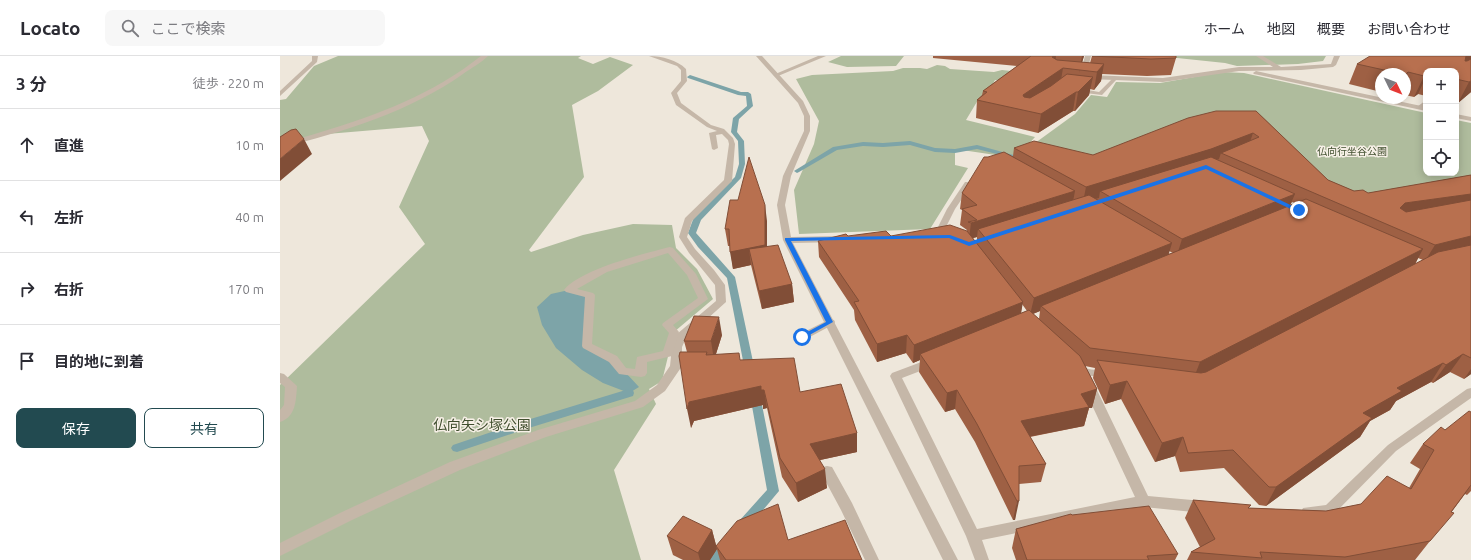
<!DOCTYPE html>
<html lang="ja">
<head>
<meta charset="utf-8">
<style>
  body { margin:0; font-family:Ubuntu,"Noto Sans JP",sans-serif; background:#f7f7f7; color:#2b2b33 }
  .controls { position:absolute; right:12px; top:12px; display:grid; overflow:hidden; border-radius:8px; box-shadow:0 2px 10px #0003 }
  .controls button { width:36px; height:36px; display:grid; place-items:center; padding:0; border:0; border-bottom:1px solid #e1e1e2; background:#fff; color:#2b2b33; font:20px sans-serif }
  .compass { position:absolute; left:1095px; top:12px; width:36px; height:36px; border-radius:50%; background:#fff; box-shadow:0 2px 10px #0003; rotate:133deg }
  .stop { position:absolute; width:12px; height:12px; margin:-9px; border:3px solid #1a73e8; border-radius:50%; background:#fff }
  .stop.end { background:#1a73e8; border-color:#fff; box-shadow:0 1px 4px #0008 }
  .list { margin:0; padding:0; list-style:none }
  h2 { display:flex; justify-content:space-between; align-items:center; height:52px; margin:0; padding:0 16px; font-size:17px }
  h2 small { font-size:13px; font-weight:400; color:#7c7c81 }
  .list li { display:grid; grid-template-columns:26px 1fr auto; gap:12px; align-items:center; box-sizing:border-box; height:72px; padding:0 16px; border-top:1px solid #e1e1e2 }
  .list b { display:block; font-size:15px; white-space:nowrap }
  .list em { font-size:13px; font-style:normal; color:#7c7c81 }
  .actions { display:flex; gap:8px; padding:12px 16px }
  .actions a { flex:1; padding:9px 0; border:1px solid #224a50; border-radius:8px; text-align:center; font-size:14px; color:#224a50 }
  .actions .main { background:#224a50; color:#fff }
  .icon { flex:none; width:22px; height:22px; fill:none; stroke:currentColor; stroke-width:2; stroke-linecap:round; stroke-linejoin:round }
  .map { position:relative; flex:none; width:1191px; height:504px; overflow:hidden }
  header { display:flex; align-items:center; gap:24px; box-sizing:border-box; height:56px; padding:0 20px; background:#fff; border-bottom:1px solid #e1e1e2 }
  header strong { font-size:19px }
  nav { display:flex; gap:22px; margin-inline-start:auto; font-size:14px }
  .search { width:280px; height:36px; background:#f7f7f7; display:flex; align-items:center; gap:10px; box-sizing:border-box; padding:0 14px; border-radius:8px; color:#7c7c81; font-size:15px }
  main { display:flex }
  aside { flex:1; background:#fff }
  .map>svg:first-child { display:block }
  .green { fill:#afbc9d }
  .water { fill:#7da4a8 }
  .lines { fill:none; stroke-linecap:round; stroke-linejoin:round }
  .stream { fill:#7da4a8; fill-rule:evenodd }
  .lane { fill:#c5b7a8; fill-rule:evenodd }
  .street { fill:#c5b7a8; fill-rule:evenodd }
  .wall { fill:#9e6044; fill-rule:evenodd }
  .shaded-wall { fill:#814e37 }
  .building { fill:#b8704f; stroke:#814e37 }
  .route { fill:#1a73e8 }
  .labels { text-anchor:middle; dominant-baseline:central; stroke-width:3; stroke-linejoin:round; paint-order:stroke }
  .far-park-label { font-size:10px; fill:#404e2e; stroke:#f7f0e7 }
  .near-park-label { font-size:14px; fill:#404e2e; stroke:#f7f0e7 }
</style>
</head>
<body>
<header>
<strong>Locato</strong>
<div class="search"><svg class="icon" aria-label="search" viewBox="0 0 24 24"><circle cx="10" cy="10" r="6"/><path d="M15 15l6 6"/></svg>ここで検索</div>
<nav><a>ホーム</a><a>地図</a><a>概要</a><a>お問い合わせ</a></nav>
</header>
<main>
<aside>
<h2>3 分<small>徒歩 · 220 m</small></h2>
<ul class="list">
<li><svg class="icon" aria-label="ahead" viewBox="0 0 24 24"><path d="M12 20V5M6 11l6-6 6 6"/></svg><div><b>直進</b></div><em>10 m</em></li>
<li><svg class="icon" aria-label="left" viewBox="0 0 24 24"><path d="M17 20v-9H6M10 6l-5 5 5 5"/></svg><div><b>左折</b></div><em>40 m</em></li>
<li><svg class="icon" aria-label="right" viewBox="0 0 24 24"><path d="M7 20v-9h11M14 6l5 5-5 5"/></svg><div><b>右折</b></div><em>170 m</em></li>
<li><svg class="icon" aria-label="arrive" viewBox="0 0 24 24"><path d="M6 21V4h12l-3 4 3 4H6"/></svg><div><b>目的地に到着</b></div></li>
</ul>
<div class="actions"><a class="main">保存</a><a>共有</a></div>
</aside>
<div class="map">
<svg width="1191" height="504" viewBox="0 0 1191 504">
  <rect width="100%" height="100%" fill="#eee7db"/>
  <path class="green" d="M58 0H301L298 2 313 8 330 1 353 9 318 35 292 49 304 121 249 194 251 196 303 179 353 168 392 169 396 192 417 213 433 243 394 276 382 325 369 333 376 348 334 414 361 504H0V329L145 188 119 151 149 85 142 70 47 78 0 89V44L6 43 34 10Z
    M561 0H624L616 10 567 11 548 6Z
    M878 0H1046L1043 5 1018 8 957 10 945 7Z
    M657 9 665 10 670 13 714 16 722 14 751 17 741 27 715 24 712 30 698 44 686 64 755 81 736 102 675 93V109L688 112 650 173 519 178 514 134 534 88 539 65 516 23 532 19 613 15 623 12H640L647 13Z
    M943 16 964 17 1146 57V117H1176V64L1191 67V129L1058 151 981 70 807 112 751 90 795 58 811 39 827 41 836 26 880 27Z"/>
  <path class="water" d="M289 234 310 239 307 290 333 303 359 331 349 337 323 327 302 314 276 292 262 269 257 251 271 238Z"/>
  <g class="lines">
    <path class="stream" d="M410 19 461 36H468L471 38 473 50 459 63 457 76 464 85 465 108 461 122 421 164 416 177 455 221 475 315 474 317H466L465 315 447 222 418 191 408 177 414 161 455 121 459 108 458 85 451 76 453 62 467 50 466 40 458 39 408 22 407 21Z
      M630 85 655 92 675 93 697 89 748 103 745 105 697 93 675 97 655 96 630 89 603 91 583 90 557 94 519 116 517 117 514 115 553 91 583 86 603 87Z
      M349 333 353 334 354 337 353 340 252 371 177 396 173 395 171 392 173 389 244 365Z
      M475 335 479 336 480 339 499 435 468 472 464 473 460 472 458 468 460 464 487 434 470 339 471 336Z
      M445 484 450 486 451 490 442 504H427L440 486Z"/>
    <path class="lane" d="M32 0H38L37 6 0 40V35L32 5Z
      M201 0H208C201 7 191 12 183 18 129 56 63 76 0 92V88C56 72 112 56 163 26 177 18 189 9 201 0Z
      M369 0C382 0 397 4 406 13L407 25 397 37 401 47 431 69 444 73 453 82 455 88 452 125 412 165 407 181 415 193 434 214 445 229 446 246 406 282 402 291V310L400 313 385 335 363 351 266 381 180 414 72 464 0 500V487L62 456 170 406 258 374 355 345 377 329 390 310 392 291 397 278 436 245 435 229 409 197 399 181 405 162 444 124 449 88 448 84 442 78 436 79 438 92 434 94 432 93 429 77 437 75 427 71 396 49 391 37 401 25V14L397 10Z
      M538 0H546L498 20 493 19Z
      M805 0H811L806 19 803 21 800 19Z
      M834 21 837 23 822 39 797 36 794 34 797 32 819 36Z
      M1146 44V49L1141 53H1137V51Z
      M685 126H688L692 128 675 153 660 183H654L653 181 667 153Z
      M550 263 554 264 555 266 554 268 526 283H518L517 281 518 279Z
      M0 317 4 318 17 330C16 344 16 361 0 366V354L4 349 5 331 0 327Z
      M547 410 552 411 572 447 599 504H585L561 454 540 415 542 411Z"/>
    <path class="street" d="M476 0H482L523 45 530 60V75L511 120 505 149 511 181 559 180 563 183 559 186 513 187 678 504H663L503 184 497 149 503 120 524 75V60L518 47Z
      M976 0H983L1001 11 1051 8 1054 0H1060L1056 9 1053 11 1021 14 959 15 883 26 810 23 807 21 810 19 883 22 959 11H993Z
      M976 15 1146 51V55L974 18 973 17Z
      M1176 58 1191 61V65L1176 62Z
      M390 191 393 192 416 218 428 243 393 269 399 276 392 300 367 306V317L365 320 361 321 339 318 329 306 303 292 302 290 305 241 286 236 284 234C301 213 363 198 390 191ZM388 197 407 219 418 242 383 267 382 269 389 277 383 295 357 301 355 313 346 312 337 300 312 288 315 239 313 237 297 233 327 216Z
      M652 302 656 303 657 306 656 309 622 322 697 473 855 441 803 330 805 327H813L815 330 868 440 923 445 928 447 930 451 928 455 923 457 864 451 702 484 709 504H695L686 480 610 320 612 317Z
      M797 306C801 307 802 310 806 312 813 315 822 313 830 315L832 318 830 321 826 322 798 318 791 310 793 307Z
      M1191 332V342L1116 395 1054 458 1028 462 1023 460 1021 456 1023 452 1046 449 1108 389 1187 333Z"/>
  </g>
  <path class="wall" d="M653 0H804L802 6 810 7 812 0 896 2 891 19 867 20 822 18 821 25 814 34 810 33 809 39 795 55H793L758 77 696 62 697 44 702 39 703 35 737 10 653 2Z
    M1191 0V36L1178 47H1176V15H1146V40L1138 38 1134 41 1125 39V18H1101V36L1069 28 1077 8Z
    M976 55 1048 124 1074 135 1088 137 1191 119V318L1184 323 1170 316 1153 327 1151 326 1116 345 1110 354 1090 365 1080 381 986 450 979 449 944 412 900 416 895 400 875 406 841 343 825 348 813 322 815 312 805 310 817 333 812 352H809L804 370 750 381 766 408 761 426 739 428 735 464H733L695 386 675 353 665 356 639 316 640 304 633 307 626 297 597 306 575 264 574 254 539 201 538 185 568 180H611L687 175V174L680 169 682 154 680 153 682 137 733 100 734 92 813 99ZM1012 146 1015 147 1010 149ZM697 181V188L693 182ZM889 195 893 197 888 198ZM1138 202 1143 204 1135 208ZM742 248 747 255 741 257ZM760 255 759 263 753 258Z
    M487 165V191L512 228 514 246 482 253 471 209 453 213 450 190H448L445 173Z
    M442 279 436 298 460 304 520 336 577 377V396L540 404 547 432 518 446 502 421 487 352 483 353V349L414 365 411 372 407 296 404 285Z
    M1191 356V435L1187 439 1185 438 1150 485 1135 504H907L911 496 920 491 905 462 913 444 970 452 1046 455 1081 448 1129 432 1140 413 1130 407 1143 388 1165 374Z
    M792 459 898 498 895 504H736L732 492 736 473Z
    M432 474 437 493 430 504H403L393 499 387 480Z
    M508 484 582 504H440L436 490Z"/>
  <path class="shaded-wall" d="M774 0H776L774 15 772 1Z
    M802 0H804L799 17Z
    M1184 0H1191V8L1176 17Z
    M824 8 821 25 814 34 817 16Z
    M783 12 780 30 746 54 743 39Z
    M1128 16 1125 23V19Z
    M1146 19V21L1138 38 1134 41 1144 20Z
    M813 21 809 39 795 55 798 36Z
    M1191 25V36L1178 47 1189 26Z
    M796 36 793 55 758 77 761 58Z
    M973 77 968 92 941 97 939 103 926 108 820 135 819 142 803 146 806 131Z
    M24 83 32 98 0 125V103Z
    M795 135 792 151 698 173 697 181 689 183 691 167Z
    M1015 138 1008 154 897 199 902 183Z
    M1191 138V152L1117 164 1120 152 1125 147Z
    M485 149 487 165V206L469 193 471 209 453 213 450 196Z
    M1191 180V194L1145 205 1155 189Z
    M892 187 887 204 761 250 760 255 750 259 754 242Z
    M1143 193 1134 210 913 324 920 306Z
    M512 228 514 246 482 253 479 235Z
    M743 246 740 263 640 298V304L633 307 634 289Z
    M439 261 442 279 434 304 431 285Z
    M627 279 626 297 597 306V288Z
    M1183 298 1170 316 1153 327 1166 309Z
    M1163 307 1151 326 1116 345 1110 354 1090 365 1080 381 986 450 996 431 1083 357 1117 332Z
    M1191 313V318L1184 323Z
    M847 325 841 343 825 348 830 329Z
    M481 330 484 334 487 352 483 353V349L414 365 411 372 407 353 409 346Z
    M817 333 812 352H809L804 370 737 383 741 365 801 338Z
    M677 334 675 353 665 356 667 337Z
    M577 377V396L531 406 530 388Z
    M903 381 895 400 875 406 882 387Z
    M545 413 547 432 518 446 516 427Z
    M737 445H739L735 464H733Z
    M432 474 437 493 430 504H420L418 497Z"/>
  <path class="building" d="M751 0H774L772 1 777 4 824 8 817 16 783 12 743 39 744 41 750 42 771 30 787 18 813 21 798 36H796L761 58 697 44 707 36 703 35Z
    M812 0H896V2L871 3Z
    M1090 0H1186L1185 5H1187L1191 3V25L1189 26 1176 23V15H1146V19L1144 20 1128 16 1126 18 1113 16 1077 8Z
    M936 55H976L1048 124 1074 135 1083 134 1088 137 1191 119V138L1125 147 1120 152 1126 156 1191 144V180L1155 189 941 97 979 81 973 77 931 93 806 131 734 92 754 85 813 99 908 62Z
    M16 73 24 83 0 103V81L11 74Z
    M724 96 795 135 691 167 688 166 697 164 682 153 697 149 682 137 704 101H708Z
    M469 101 485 149V189L450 196 449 173H445L450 144H458Z
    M931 101 1015 138 902 183 820 135Z
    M809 139 892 187 754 242 698 173Z
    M1026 143 1143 193 920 306 810 292 761 250Z
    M670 169 687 175 743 246 634 289 627 279 597 288 574 246 579 245 538 185 566 178 568 180 606 175 611 180Z
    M498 189 512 228 479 235 469 193Z
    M1191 189V302L1183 298 1166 309 1163 307 1117 332 1122 335 1083 357 1092 362 996 431H989L953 394 908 397 903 381 882 387 847 325 830 329 817 304 921 317 926 316 1158 196Z
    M749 254 800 300 817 333 801 338 809 351 741 365 766 408 739 410V445H737L697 368 677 334 667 337 640 298Z
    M414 260 439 261 431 285H404Z
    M400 296H427L426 299 459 297 460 304 514 302 520 336 561 328 577 377 530 388 545 413 516 427 500 402 484 334H481V330L409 346 407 353 399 300Z
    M1189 355 1191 356V429L1171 456 1174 457 1150 485 1065 501 980 496 982 502 911 496 935 483 913 444 971 449 968 452 1046 455 1081 448 1107 420 1131 433 1154 394 1143 388 1161 371 1165 374Z
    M498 448 508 484 565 464 582 504H446L436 490 457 465Z
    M869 450 898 498 867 500 869 504H747L736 473 791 458 792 459Z
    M403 460 432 474 418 497 387 480Z"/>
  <path class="route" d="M926 109 1021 154 1017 156 926 113 689 190 669 182 511 185 553 266 524 282H519L518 281 546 266 505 184V182L670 179 689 186Z"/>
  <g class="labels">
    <g class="far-park-label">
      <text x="1072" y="95">仏向行坐谷公園</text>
    </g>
    <g class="near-park-label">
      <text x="202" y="369">仏向矢シ塚公園</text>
    </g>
  </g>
</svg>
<div class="controls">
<button>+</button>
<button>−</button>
<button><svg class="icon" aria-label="locate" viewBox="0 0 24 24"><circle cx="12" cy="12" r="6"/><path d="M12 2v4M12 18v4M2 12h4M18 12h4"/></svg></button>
</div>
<svg class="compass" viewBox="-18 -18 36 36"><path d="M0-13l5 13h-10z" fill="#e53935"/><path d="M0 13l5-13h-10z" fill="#7c7c81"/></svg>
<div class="stop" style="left:522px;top:281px"></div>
<div class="stop end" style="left:1019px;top:154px"></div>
</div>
</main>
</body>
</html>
